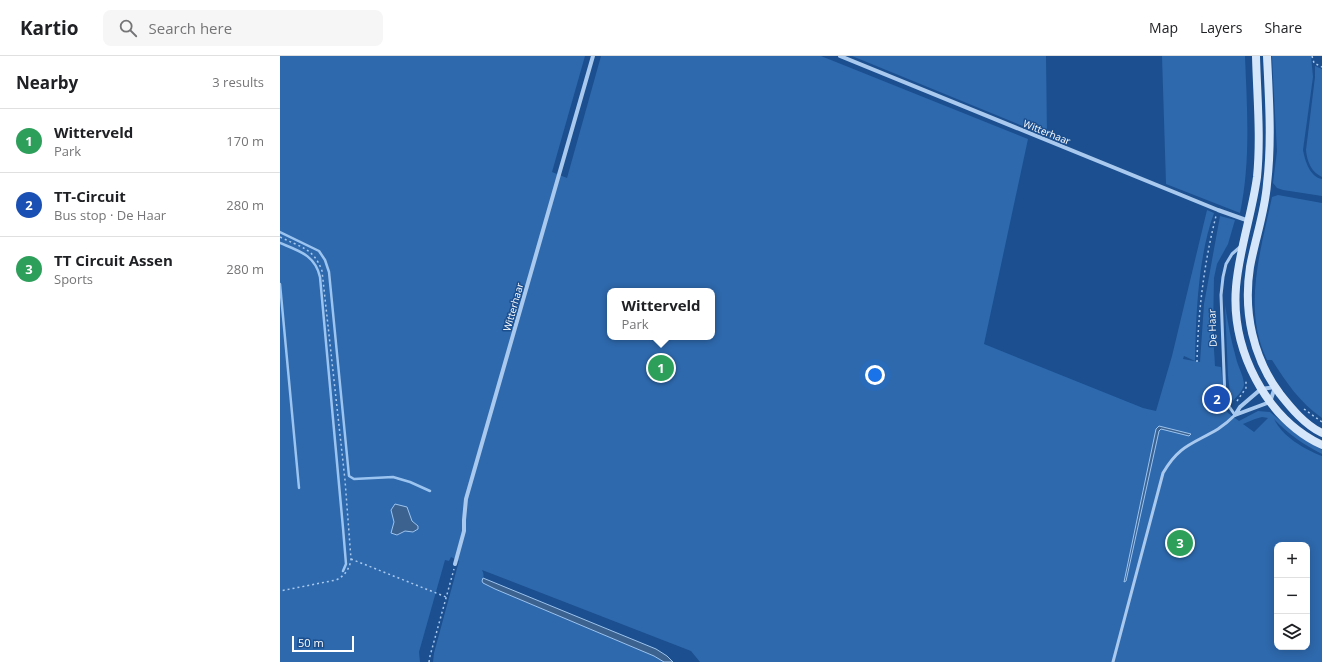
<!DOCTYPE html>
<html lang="en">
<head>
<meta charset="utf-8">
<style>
  body { margin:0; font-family:"Open Sans",sans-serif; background:#f6f6f6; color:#202124 }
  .controls { position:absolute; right:12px; bottom:12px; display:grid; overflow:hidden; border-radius:8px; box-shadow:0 2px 10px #0003 }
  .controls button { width:36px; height:36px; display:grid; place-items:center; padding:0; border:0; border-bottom:1px solid #e0e0e0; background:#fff; color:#202124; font:20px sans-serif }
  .scale { position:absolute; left:12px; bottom:10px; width:62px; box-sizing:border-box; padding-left:4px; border:2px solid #fff; border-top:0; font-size:11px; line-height:14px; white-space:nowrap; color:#fff; -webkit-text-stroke:3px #1b4f8f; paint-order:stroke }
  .you { position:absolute; left:595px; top:319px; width:14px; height:14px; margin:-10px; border:3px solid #fff; border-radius:50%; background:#1a73e8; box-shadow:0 0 0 6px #1a73e833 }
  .badge { display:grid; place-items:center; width:26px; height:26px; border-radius:50%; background:#111827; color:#fff; font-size:13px; font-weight:700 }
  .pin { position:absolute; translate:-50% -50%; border:2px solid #fff; box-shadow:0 1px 4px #0006 }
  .popup { position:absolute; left:327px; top:232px; width:108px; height:52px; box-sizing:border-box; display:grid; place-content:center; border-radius:8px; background:#fff; filter:drop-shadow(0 1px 3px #0005); font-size:13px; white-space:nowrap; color:#757577 }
  .popup b { font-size:15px; color:#202124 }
  .popup::after { content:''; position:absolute; left:50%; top:100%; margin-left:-8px; border:8px solid transparent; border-top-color:#fff }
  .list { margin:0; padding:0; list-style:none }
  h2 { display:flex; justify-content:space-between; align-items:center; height:52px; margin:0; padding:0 16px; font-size:17px }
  h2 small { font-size:13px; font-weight:400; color:#757577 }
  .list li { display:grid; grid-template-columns:26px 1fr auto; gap:12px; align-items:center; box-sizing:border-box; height:64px; padding:0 16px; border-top:1px solid #e0e0e0 }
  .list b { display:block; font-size:15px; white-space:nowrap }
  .list p { margin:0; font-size:13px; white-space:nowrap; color:#757577 }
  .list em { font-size:13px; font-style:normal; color:#757577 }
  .icon { flex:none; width:22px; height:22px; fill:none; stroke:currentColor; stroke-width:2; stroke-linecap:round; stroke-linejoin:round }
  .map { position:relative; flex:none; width:1042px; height:606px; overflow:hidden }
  header { display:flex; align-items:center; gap:24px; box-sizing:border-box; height:56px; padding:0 20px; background:#fff; border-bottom:1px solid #e0e0e0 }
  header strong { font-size:19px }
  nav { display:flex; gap:22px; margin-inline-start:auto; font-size:14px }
  .search { width:280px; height:36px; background:#f6f6f6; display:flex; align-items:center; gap:10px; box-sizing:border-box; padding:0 14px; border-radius:8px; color:#757577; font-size:15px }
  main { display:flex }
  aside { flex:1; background:#fff }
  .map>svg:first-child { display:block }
  .green { fill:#2e69ad; fill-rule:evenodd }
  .water { fill:#3c6290; stroke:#9cc4f0 }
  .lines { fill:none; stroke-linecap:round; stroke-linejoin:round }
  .stream { stroke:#9cc4f0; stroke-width:2.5 }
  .path { stroke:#a9c9ee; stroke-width:1.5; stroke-dasharray:2 3; stroke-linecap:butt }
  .lane { stroke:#a9c9ee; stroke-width:3 }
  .street { stroke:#a9c9ee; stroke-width:4 }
  .secondary { stroke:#d6e6fa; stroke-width:8 }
  .labels { text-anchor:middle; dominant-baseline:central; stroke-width:3; stroke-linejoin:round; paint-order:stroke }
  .street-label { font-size:10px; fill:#fff; stroke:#1b4f8f }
</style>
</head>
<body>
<header>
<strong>Kartio</strong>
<div class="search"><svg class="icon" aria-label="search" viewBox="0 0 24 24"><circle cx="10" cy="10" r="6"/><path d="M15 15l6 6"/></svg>Search here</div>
<nav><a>Map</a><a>Layers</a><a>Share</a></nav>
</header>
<main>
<aside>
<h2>Nearby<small>3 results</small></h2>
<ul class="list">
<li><span class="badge" style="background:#2e9e5b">1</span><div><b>Witterveld</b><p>Park</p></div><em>170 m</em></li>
<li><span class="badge" style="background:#1a4fb4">2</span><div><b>TT-Circuit</b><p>Bus stop · De Haar</p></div><em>280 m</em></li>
<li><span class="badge" style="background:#2e9e5b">3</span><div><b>TT Circuit Assen</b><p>Sports</p></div><em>280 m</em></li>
</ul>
</aside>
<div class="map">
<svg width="1042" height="606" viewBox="0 0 1042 606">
  <rect width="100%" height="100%" fill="#1b4f8f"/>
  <path class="green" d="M0 0H305L272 116 287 122 321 0H541L748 83 704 288 863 352 876 355 892 300 927 154 934 157C918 201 916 258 915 305L904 300 903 303 920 306 924 248 940 160 955 164 948 188 937 208 934 222 933 277 935 310 941 311 945 352 948 357 959 365 978 355 990 356 1016 378 1042 394V398C1024 389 1008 378 994 363 1003 381 1024 393 1042 400V606H420L411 595 202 514C204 518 204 520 202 525L203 527 215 533 374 600 384 606H153L154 597 179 505 171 501 169 505 165 504 139 596 140 606H0ZM330 235H432V281H330ZM982 361 988 362 974 376 963 368 975 363ZM997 489H1027V591H997Z
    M572 0H766L767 80Z
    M882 0H965C967 52 971 105 960 157L886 128Z
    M992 0H1031L1033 21 1023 94C1025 105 1030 121 1042 123V140L1003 134 997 132 993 127 997 95Z
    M1035 10 1042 13V121C1031 116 1027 105 1026 94L1035 21Z
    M998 139 1042 147V362C1020 347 1006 326 992 304H987C962 252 981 194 992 141Z
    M945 249C948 267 951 285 956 302 958 311 964 320 964 329 963 335 957 340 953 345L950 337 948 320Z"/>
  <path class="water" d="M879 370 911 378 909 380 881 373 879 375 846 525 844 526 876 373Z
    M115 448 127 451 132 465 138 470V473L133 476 125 475 117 479 111 477 114 466 111 454Z
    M203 522 376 593 387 600 393 606H384L374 600 215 533 203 527 202 525Z"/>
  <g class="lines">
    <path class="stream" d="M0 176 39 195 45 204 49 216 69 420 74 423 113 421 130 426 150 435
      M0 187C19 195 35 199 40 221L63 472 66 508 63 515
      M0 228 19 432"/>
    <path class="path" d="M1032 0 1034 7 1042 11
      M0 181C20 191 34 192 42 215L65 424 71 503C70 512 65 520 56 524L0 535
      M917 306C918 257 924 207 936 160
      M957 345 966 332V323
      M1024 353 1042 366
      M71 503 166 541
      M149 606 150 600 174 513"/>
    <path class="lane" d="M833 606 883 417C899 389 913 388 938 373 944 369 950 364 955 359L948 349 945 343 941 239 943 221 946 208 952 198 960 191"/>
    <path class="street" d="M560 0 938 154 969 165
      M995 331 990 346 955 359 960 351 981 333Z
      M175 508 184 475V464L186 443 313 0"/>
    <path class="secondary" d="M976 0C977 40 981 81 977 121 972 158 959 194 956 231 951 293 985 362 1042 389
      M987 0C989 43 992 85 987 128 985 156 975 183 970 211 963 256 973 302 1000 338 1011 352 1025 369 1042 377"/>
  </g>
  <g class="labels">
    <g class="street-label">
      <text transform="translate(767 76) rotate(22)">Witterhaar</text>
      <text transform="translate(233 251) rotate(-74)">Witterhaar</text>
      <text transform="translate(932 272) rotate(-92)">De Haar</text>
    </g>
  </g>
</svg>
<div class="controls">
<button>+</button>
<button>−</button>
<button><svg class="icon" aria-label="layers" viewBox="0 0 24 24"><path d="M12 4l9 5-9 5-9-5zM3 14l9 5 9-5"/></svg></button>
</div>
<div class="scale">50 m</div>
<div class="you"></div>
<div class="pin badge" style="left:381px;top:312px;background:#2e9e5b">1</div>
<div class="popup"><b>Witterveld</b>Park</div>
<div class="pin badge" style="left:937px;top:343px;background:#1a4fb4">2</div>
<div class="pin badge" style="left:900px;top:487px;background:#2e9e5b">3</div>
</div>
</main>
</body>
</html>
